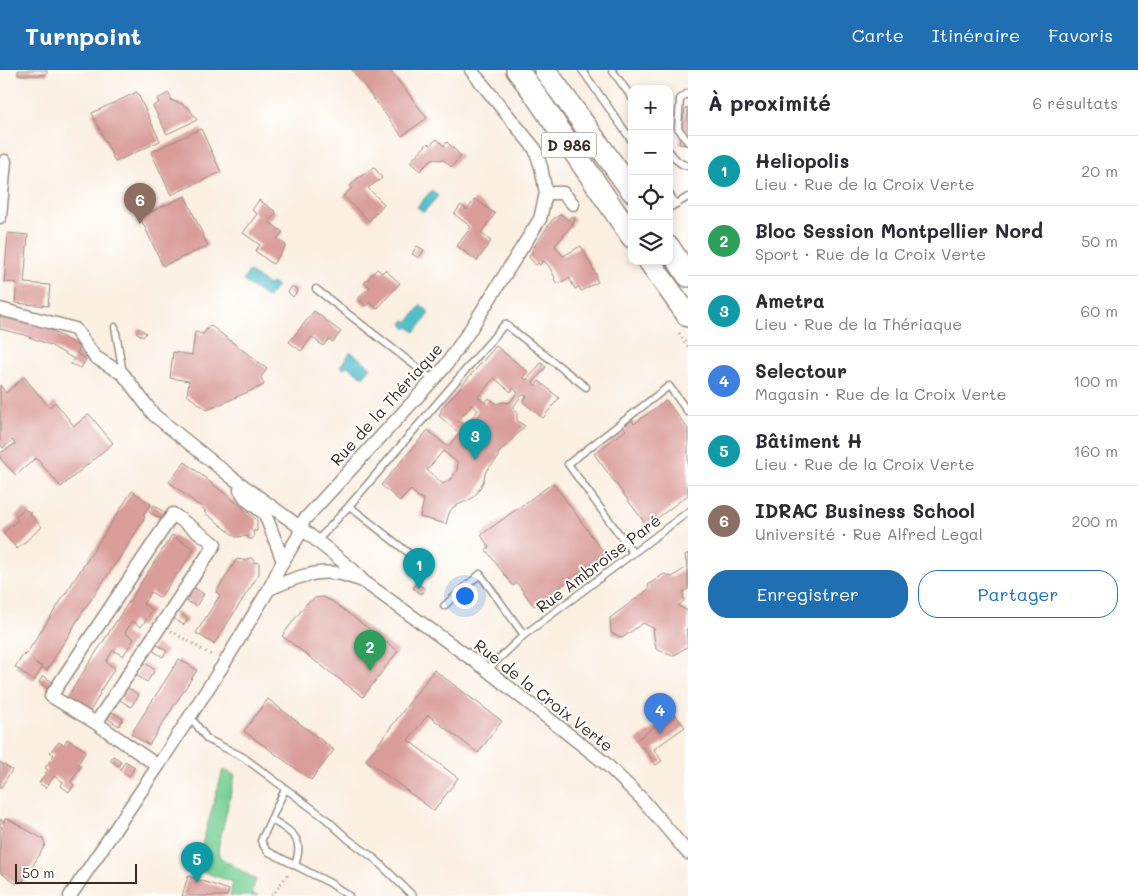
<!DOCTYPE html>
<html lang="fr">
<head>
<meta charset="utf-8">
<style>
  body { margin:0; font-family:Mali,sans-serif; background:#f7f7f7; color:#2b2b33 }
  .controls { position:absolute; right:15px; top:15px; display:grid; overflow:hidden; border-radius:10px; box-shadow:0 2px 8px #0003 }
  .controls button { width:45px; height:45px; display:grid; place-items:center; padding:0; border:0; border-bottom:1px solid #e1e1e2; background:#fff; color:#2b2b33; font:25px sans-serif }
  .scale { position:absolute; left:15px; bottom:12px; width:122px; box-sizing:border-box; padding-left:5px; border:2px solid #3b2a1e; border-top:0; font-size:14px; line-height:18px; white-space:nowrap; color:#3b2a1e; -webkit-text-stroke:4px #fff; paint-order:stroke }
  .you { position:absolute; left:464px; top:525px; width:18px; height:18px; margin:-12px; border:4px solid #fff; border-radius:50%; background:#1a73e8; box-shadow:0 0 0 8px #1a73e833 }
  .badge { display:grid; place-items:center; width:32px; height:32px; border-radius:50%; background:#1f6fb2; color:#fff; font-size:16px; font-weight:700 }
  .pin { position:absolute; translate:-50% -41px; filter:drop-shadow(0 1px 2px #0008) }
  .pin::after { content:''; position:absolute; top:26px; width:18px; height:15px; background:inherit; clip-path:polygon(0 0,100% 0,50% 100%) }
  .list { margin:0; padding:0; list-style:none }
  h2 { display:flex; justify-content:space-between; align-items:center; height:65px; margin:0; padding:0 20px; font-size:21px }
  h2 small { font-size:16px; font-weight:400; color:#7c7c81 }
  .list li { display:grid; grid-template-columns:32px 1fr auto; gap:15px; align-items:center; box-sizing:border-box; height:70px; padding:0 20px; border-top:1px solid #e1e1e2 }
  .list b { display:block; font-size:19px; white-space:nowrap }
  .list p { margin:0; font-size:16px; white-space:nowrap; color:#7c7c81 }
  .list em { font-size:16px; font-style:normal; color:#7c7c81 }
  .actions { display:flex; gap:10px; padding:15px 20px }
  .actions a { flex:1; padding:11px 0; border:1px solid #1f6fb2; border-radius:20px; text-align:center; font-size:18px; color:#1f6fb2 }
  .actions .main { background:#1f6fb2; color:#fff }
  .icon { flex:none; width:28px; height:28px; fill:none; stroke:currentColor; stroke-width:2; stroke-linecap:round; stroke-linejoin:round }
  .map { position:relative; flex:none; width:688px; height:826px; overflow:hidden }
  header { display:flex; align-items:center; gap:30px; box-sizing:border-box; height:70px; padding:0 25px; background:#1f6fb2; color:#fff }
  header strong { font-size:24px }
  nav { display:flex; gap:28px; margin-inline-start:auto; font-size:18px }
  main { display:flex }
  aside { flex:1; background:#fff }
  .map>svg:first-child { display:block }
  .green { fill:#78d096; stroke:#5a7d5a }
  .water { fill:#50bec9; stroke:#467474 }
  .building { fill:#d99c99; fill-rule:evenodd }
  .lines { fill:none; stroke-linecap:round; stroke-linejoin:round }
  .lane-casing { stroke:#9a8c80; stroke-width:9 }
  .street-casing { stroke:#9a8c80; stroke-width:15 }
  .primary-casing { stroke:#9a8c80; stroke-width:24 }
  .path { stroke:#9a8c80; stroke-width:3; stroke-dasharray:1 4; stroke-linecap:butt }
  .lane { stroke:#fff; stroke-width:6 }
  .street { stroke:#fff; stroke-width:12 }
  .primary { stroke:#fff; stroke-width:21 }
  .labels { text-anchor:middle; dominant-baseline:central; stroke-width:4; stroke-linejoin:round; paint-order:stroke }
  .shield { fill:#fff; stroke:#766a62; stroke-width:1 }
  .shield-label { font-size:15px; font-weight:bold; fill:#3b2a1e }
  .street-label { font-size:16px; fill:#3b2a1e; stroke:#fff }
</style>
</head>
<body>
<header>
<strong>Turnpoint</strong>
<nav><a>Carte</a><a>Itinéraire</a><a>Favoris</a></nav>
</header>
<main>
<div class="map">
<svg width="688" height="826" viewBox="0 0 688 826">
  <rect width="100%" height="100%" fill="#fff"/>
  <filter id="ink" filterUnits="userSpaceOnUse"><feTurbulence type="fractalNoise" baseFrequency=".02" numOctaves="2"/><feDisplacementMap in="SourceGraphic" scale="10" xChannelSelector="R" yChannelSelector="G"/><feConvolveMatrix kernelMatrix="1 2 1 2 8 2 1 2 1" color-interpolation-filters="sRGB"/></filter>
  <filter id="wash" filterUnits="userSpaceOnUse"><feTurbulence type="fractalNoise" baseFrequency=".0096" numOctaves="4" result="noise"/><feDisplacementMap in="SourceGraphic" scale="20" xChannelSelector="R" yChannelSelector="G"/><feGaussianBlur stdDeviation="1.12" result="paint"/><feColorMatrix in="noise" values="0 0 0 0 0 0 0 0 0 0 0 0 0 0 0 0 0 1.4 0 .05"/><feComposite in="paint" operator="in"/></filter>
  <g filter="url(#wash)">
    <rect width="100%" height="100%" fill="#faefe1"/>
    <path class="green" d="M223 700 235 705 218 778 221 788 256 810 251 823 258 826H230L233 812 195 799Z"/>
    <path class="water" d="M432 120 438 126 424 142 417 137Z
      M249 201 268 215 272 213 277 216 268 228 243 211Z
      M421 235 428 241V246L415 262 408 257 406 259 402 254 405 250 408 252Z
      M351 282 371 297 363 307 346 295 344 299 340 296Z"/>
    <g id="blocks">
      <path class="building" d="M18 0H47V5H18Z
        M352 0H390L427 48 402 66Z
        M137 22 160 71 115 92 92 43Z
        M169 23 172 31 180 33 189 38 197 50 167 64 153 36 159 33 157 29Z
        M688 37V75L679 74 685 39Z
        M201 59 221 102 171 125 151 82Z
        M437 69 444 76 447 72 461 86 451 97 444 90 432 89 420 101 410 92 428 73 430 75Z
        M374 97 382 108 368 118 384 134 369 151 343 126 352 118 350 116 357 109Z
        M185 126 208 176 163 196 140 147Z
        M475 129 495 144 481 163 491 171 477 191 457 176 471 157 454 144 461 135 467 140Z
        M259 130 276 142 269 152 283 162 277 169 286 175 273 194 255 181 260 175 243 163 257 144 252 140Z
        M561 144 568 150 571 146 575 149 572 153 573 154 555 176 563 186 581 176 597 206 595 207 598 212 581 221 579 217 575 219 569 208 557 214 554 209 555 208 549 196 543 191 540 195 538 193 536 195 529 187 533 181 532 180 552 150Z
        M8 163 28 165 24 213 50 215 48 236 15 233 17 213 4 212Z
        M417 176 424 180 419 188 412 184Z
        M377 199 382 203 385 200 400 213 377 239 370 232 366 236 358 229 364 222H365L370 217 364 213Z
        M292 216 298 220 293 227 288 222Z
        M314 241 341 262 333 272 329 269 323 276 312 267 301 281 289 272Z
        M0 245 28 252 52 261 80 277 77 284 86 289 81 298 71 294 74 289 50 275 24 265 0 259Z
        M210 255 267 299 261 307 264 315 207 340 187 325 189 311 170 308 173 282 192 285 195 262 203 264Z
        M139 258 146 263 143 267 136 262Z
        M496 276 528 302 523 307 527 310 541 293 546 297 533 313 536 316 539 311 559 328 543 348 523 332 527 326 522 325 513 337 517 342V351L525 356 498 384 499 387 486 401 483 412 477 423 471 429 453 437 449 443 446 454 420 447 424 430 417 426 411 420 400 431 381 415 428 360 448 377 478 340 472 335 457 352 459 351 464 355 458 362 439 346 442 338ZM494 308 511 322 513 318 518 322 509 333 503 332 496 334 489 328 485 333 478 327ZM443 381 458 393 457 400 454 405 451 409 443 414 427 400Z
        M24 307 49 337 55 332 74 356 89 344 113 373 61 417 36 388 16 405 0 388V383L15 374 12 370 3 378 0 374V315L6 323Z
        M666 330 688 359V425L647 456 594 384 626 360 623 356 628 353 632 350 634 354Z
        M185 392 248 442 257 450V461H253L254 467 252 469H249L247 466 236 467 204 442 206 441 169 412Z
        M553 413 605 484 534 536 517 513 513 516 486 480 489 477 481 465Z
        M132 421 151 434 143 445 145 447 128 475 82 543 47 600 32 590 42 598 34 611 15 597 24 584 25 586Z
        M154 435 165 443 161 449 149 442Z
        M24 439 31 443 29 444 32 446 42 457 17 479 3 463 18 450 15 446Z
        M172 465 194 479 178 504 177 503 160 528 151 522 143 534 153 540 141 557 132 551 125 563 134 569 123 586 113 580 106 592 115 598 99 623 100 624 89 643 66 629Z
        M688 483V519L683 522 684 531 678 536 688 541V559H686L688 576 673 586 656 579 653 560 655 559 643 553 622 568 611 563 610 548 649 519 648 515 664 504 672 507 687 497 685 485Z
        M249 488H252L254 492 259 493V504L214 574 196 563 220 525 216 522 237 489 247 491Z
        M417 513 425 519 421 524 413 518Z
        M193 517 204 524 196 536 184 530Z
        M323 527 332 531 398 581 363 627 282 566 307 533 315 528Z
        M177 541 188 549 184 555 173 548Z
        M156 574 167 581 163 587 152 580Z
        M179 589 197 600 149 675 131 664Z
        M144 592 155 600 147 612 136 605Z
        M434 600 502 651 478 683 428 645 408 670 458 708 434 741 366 690Z
        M43 606 54 613 50 620 39 612Z
        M128 618 139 625 131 637 120 630Z
        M268 629 334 680 311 710 244 661Z
        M112 642 123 649 119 656 108 649Z
        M674 643 685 657 654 679 662 691 656 695 643 677 641 678 636 670Z
        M67 669 86 681 78 694 81 696 71 712 74 715 69 722 61 716 63 712 54 706 46 718 39 713 48 700 45 698 54 685 50 682 59 672 64 675Z
        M113 686 121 691 118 696 110 690Z
        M125 691 135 697 129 706 120 700Z
        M0 692 12 700 0 719Z
        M0 749 4 752 5 749 10 750 43 769 45 774 44 777 24 810 20 813H15L0 802V760L2 757 0 756Z
        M188 806 229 820 227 826H182Z"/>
    </g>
  </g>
  <g filter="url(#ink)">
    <use href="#blocks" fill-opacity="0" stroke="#9a8c80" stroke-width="1"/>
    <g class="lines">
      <g class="lane-casing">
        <path id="lane" d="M582 0 632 71
          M612 0 632 28
          M688 23 680 29 678 58 688 72
          M669 81C675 89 679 94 688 96
          M669 124 676 134 688 127
          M669 138 676 134
          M316 219 432 309
          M115 257 123 303
          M317 471 349 436
          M633 483 568 394 669 316 688 342
          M420 492 349 436 505 254 586 317
          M444 536 480 504 524 565 688 442
          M487 600 524 565
          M190 646 207 669 243 687 325 748 348 769 375 789 413 826
          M285 719 261 771 267 781 330 813 349 826
          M271 749C292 763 305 767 295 795"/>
      </g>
      <g class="street-casing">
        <path id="street" d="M546 123H563L573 134
          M0 147 5 91
          M0 239 75 259 95 287 123 304 154 345 230 406 301 458 353 500 363 511 487 600 605 693 643 730 688 783
          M240 420 247 430 265 444 283 491
          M269 519C290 510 312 500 336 503 344 504 354 508 363 511
          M96 653 215 474 173 444 51 626 96 653 158 696
          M70 826 158 696 225 592 269 519 283 491 298 467 304 450 444 298 468 263 540 149 546 123 541 97 535 79 471 0"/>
      </g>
      <g class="primary-casing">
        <path id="primary" d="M517 0 532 20 632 167
          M545 0 632 121
          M669 177 688 206
          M649 191 688 246"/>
      </g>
      <path class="path" d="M679 263 688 277
        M171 561 213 586
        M272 826 288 804"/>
      <use href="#lane" class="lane"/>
      <use href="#street" class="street"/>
      <use href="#primary" class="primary"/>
    </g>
  </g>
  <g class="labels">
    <rect class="shield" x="541.5" y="62.5" width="55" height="25" rx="4"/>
    <g class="shield-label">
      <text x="569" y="75">D 986</text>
    </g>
    <g class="street-label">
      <text transform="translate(386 334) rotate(-48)">Rue de la Thériaque</text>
      <text transform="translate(598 493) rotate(-37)">Rue Ambroise Paré</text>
      <text transform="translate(544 625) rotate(38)">Rue de la Croix Verte</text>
    </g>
  </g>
</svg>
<div class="controls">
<button>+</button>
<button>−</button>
<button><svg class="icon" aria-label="locate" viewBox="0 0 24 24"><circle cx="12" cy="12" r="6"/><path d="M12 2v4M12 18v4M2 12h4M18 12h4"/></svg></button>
<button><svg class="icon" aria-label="layers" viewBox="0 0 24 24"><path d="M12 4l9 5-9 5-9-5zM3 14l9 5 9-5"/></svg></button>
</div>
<div class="scale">50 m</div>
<div class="you"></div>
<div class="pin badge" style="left:419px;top:519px;background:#0f9aa8">1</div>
<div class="pin badge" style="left:370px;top:601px;background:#2e9e5b">2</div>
<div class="pin badge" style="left:475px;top:390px;background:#0f9aa8">3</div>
<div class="pin badge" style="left:660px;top:664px;background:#3f7fe0">4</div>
<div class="pin badge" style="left:197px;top:813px;background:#0f9aa8">5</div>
<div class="pin badge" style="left:140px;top:154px;background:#8d6e63">6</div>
</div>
<aside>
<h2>À proximité<small>6 résultats</small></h2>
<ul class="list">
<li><span class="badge" style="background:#0f9aa8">1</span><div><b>Heliopolis</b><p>Lieu · Rue de la Croix Verte</p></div><em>20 m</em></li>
<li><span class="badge" style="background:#2e9e5b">2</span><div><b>Bloc Session Montpellier Nord</b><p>Sport · Rue de la Croix Verte</p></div><em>50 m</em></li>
<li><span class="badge" style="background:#0f9aa8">3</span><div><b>Ametra</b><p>Lieu · Rue de la Thériaque</p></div><em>60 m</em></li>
<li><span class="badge" style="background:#3f7fe0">4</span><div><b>Selectour</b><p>Magasin · Rue de la Croix Verte</p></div><em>100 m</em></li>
<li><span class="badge" style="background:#0f9aa8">5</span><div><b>Bâtiment H</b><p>Lieu · Rue de la Croix Verte</p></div><em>160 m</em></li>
<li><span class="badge" style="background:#8d6e63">6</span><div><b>IDRAC Business School</b><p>Université · Rue Alfred Legal</p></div><em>200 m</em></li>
</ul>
<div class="actions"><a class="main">Enregistrer</a><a>Partager</a></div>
</aside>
</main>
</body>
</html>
